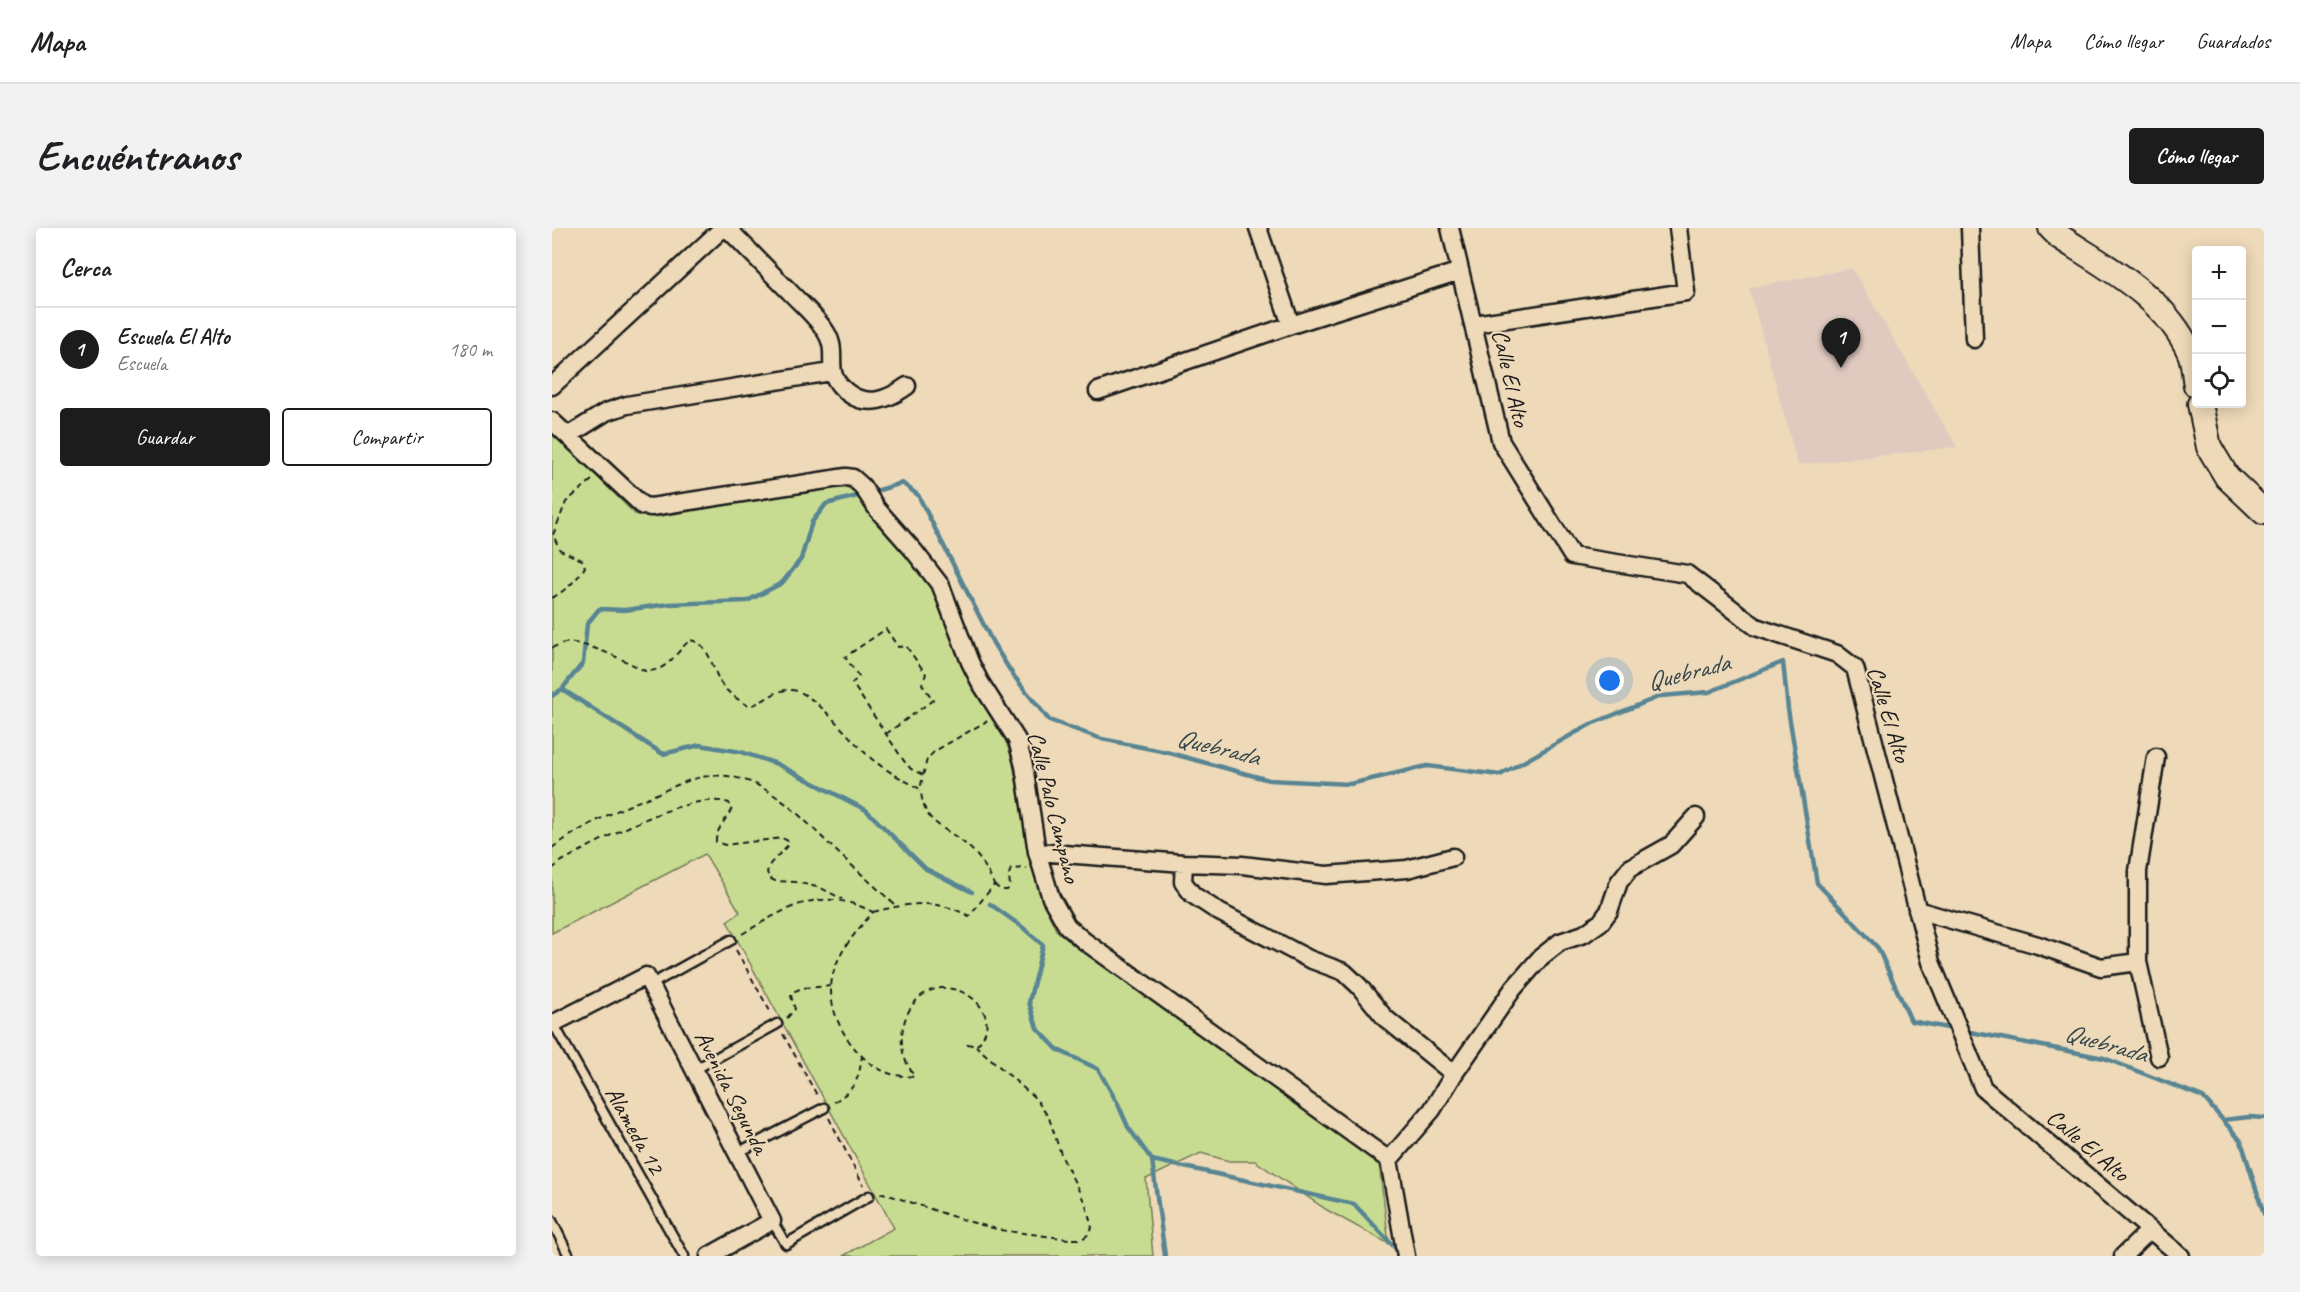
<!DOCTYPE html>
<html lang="es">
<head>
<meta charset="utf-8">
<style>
  body { margin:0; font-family:Caveat,sans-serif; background:#f2f2f2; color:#202124 }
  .controls { position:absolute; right:18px; top:18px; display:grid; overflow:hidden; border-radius:6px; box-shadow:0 3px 15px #0003 }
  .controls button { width:54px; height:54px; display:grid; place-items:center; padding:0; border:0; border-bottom:2px solid #e0e0e0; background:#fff; color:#202124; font:30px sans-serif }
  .you { position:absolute; left:1058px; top:453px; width:21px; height:21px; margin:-15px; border:4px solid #fff; border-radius:50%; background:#1a73e8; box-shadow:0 0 0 9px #1a73e833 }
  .badge { display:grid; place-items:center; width:39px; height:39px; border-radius:50%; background:#1c1c1c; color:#fff; font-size:20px; font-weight:700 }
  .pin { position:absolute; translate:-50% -50px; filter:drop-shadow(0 2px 3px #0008) }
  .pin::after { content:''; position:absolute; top:32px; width:21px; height:18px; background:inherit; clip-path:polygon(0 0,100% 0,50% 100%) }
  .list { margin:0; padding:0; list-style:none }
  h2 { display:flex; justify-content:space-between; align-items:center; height:78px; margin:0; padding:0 24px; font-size:26px }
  h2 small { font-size:20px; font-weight:400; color:#757577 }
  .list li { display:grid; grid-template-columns:39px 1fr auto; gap:18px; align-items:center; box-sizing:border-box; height:84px; padding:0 24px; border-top:2px solid #e0e0e0 }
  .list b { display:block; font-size:22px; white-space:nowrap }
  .list p { margin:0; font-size:20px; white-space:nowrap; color:#757577 }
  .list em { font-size:20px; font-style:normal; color:#757577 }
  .actions { display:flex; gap:12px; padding:18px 24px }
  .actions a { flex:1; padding:14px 0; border:2px solid #1c1c1c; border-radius:6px; text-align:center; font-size:21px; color:#1c1c1c }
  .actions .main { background:#1c1c1c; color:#fff }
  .icon { flex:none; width:33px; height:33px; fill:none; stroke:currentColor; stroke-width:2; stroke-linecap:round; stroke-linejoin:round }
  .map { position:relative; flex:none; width:1712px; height:1028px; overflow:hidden; border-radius:6px }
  header { display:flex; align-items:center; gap:36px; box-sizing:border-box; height:84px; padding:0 30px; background:#fff; border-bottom:2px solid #e0e0e0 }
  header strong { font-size:28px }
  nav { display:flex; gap:33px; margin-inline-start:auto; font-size:21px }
  .intro { display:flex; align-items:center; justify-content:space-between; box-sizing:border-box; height:144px; padding:0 36px }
  h1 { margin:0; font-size:42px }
  .button { padding:15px 27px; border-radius:6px; background:#1c1c1c; color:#fff; font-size:21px; font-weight:700 }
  main { display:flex; gap:36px; padding:0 36px }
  aside { flex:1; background:#fff; border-radius:6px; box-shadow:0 3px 15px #0003 }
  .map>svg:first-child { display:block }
  .built { fill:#e0cac0 }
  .green { fill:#c8dc91; stroke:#727c56; stroke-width:1.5 }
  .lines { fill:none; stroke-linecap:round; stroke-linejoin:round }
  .stream { stroke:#598593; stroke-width:4.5 }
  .lane-casing { stroke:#1c1c1c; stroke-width:13 }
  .street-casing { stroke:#1c1c1c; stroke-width:21 }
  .secondary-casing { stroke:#1c1c1c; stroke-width:28 }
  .path { stroke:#1c1c1c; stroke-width:2; stroke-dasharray:6 4.5; stroke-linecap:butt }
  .lane { stroke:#eedab8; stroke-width:8 }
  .street { stroke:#eedab8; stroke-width:16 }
  .secondary { stroke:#eedab8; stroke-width:24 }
  .labels { text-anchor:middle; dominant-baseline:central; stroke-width:4.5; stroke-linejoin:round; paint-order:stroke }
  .street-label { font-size:24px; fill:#1c1c1c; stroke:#eedab8 }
  .water-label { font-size:26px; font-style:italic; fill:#36484e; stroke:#eedab8 }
</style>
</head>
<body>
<header>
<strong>Mapa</strong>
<nav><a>Mapa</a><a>Cómo llegar</a><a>Guardados</a></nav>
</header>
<div class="intro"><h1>Encuéntranos</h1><a class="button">Cómo llegar</a></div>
<main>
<aside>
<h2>Cerca<small></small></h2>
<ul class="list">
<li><span class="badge">1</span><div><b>Escuela El Alto</b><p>Escuela</p></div><em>180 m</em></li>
</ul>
<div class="actions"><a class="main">Guardar</a><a>Compartir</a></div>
</aside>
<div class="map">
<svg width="1712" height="1028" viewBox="0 0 1712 1028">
  <rect width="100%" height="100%" fill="#eedab8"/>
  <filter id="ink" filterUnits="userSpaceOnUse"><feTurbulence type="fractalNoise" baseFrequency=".0167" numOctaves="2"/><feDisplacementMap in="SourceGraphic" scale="12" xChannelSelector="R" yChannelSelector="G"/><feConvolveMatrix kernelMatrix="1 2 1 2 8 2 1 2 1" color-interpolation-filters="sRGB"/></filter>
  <g filter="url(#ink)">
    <path class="built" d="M1300 40 1405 219 1246 237 1197 60Z"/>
    <path class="green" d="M0 204 83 286 103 289 282 260H297L311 273 379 354 451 506 460 530 476 617 490 671 504 702 529 722 827 936 837 1016 775 982 703 933H677L649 925 594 951 601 1028H291L342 1000 175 693 188 684 153 626 0 705Z"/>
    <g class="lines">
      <path class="stream" d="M324 263 350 255 366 267 441 415 461 447 497 492 550 511 614 524 717 552 798 556 875 538 948 547 1039 496 1109 468 1157 464 1231 434 1236 481 1265 655 1326 720 1359 793 1401 801
        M10 461 111 526 148 517 189 524 225 536 314 582 374 641 420 664
        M0 468 10 461 31 435 35 396 47 381 73 382 117 376 195 373 230 355 249 331 260 294 274 276 309 267
        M438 676 469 698 491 717 477 774 485 800 506 822 546 841 566 876 576 899 600 932 613 1028
        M1413 803 1552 830 1651 869 1689 913 1712 986
        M1671 892 1697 889 1712 890
        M600 932 802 976 847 1024"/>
      <g class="lane-casing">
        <path id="lane" d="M98 757 179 712
          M1 795 132 1028
          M142 842 225 796
          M185 925 272 880
          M0 993 17 1028
          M220 993 234 1016 317 968"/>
      </g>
      <g class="street-casing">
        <path id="street" d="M175 0C196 21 216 42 237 63 249 76 264 88 274 104 289 128 268 144 296 165 316 180 337 171 355 158
          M706 0 739 97
          M898 0 949 214 1020 328 1135 346 1204 399 1285 426 1303 440 1379 734 1431 860 1629 1028
          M1418 0 1422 111
          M922 96 1134 64 1126 0
          M0 158 171 0
          M546 163 739 97 908 43
          M0 193 91 278 99 279 294 249 301 250 310 258 325 281 362 323 389 358 418 434 428 454 465 512 472 538 485 624 499 670 515 698 531 712 837 932 854 1028
          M17 207 54 184 75 177 279 144
          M485 624 632 635 690 637 774 647 855 641 901 629
          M632 635 631 654 641 667 667 684 757 731 792 744 807 758 833 790 902 846 880 882 837 932
          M1365 682 1486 717 1549 739 1586 734 1607 829
          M1586 734V643L1604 529
          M0 796 94 748 220 993 157 1028
          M902 846 961 761 989 729 1008 714 1032 706 1049 694 1057 683 1067 654 1078 640 1119 617 1144 589
          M1571 1028 1598 1002"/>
      </g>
      <g class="secondary-casing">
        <path id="secondary" d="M1499 0 1508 9C1557 41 1613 69 1638 125 1642 135 1642 147 1644 157
          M1648 176 1657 219 1675 249 1712 284"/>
      </g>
      <path class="path" d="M0 370C14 362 24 353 33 339L30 332 8 322 1 307 14 274 41 251
        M0 420C4 418 9 415 13 415 32 412 76 434 93 443 116 444 123 425 138 412 158 414 160 443 170 457 177 466 188 473 197 478 212 475 222 461 239 462 263 462 302 519 325 535 338 545 354 553 368 561L375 531 383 523 435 493
        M334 506 381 472 370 456 374 446 354 418 346 419 334 401 293 429 307 449 300 455 352 533 359 541 371 547
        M0 620C30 598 63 583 97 569 116 562 138 549 158 548 209 543 247 587 280 619 301 639 323 658 344 678
        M0 641 10 633C46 614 138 561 177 575L180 580C175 591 163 602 164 614L173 617 230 610 236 613V617L218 636 215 644 217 650 223 653 244 654 269 660 290 671
        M442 657 449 662H455L458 659 457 646 459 641 475 640
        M321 684C358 675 383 670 417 688L442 657C435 639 424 623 408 612 397 603 382 597 375 585 371 578 370 569 368 562
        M190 706C237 679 267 657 321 684 303 705 280 730 279 760 278 794 306 836 339 846 346 848 355 848 362 849 359 842 354 835 352 828 344 801 358 762 390 760 421 759 451 792 424 818L412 815
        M184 722 219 785
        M235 790 243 781 239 768 241 764 250 760 279 758
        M231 806 266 869
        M282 874C303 861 307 852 310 828
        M277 890 311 957
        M328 966 331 965 408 991 448 1002 517 1011H530L537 1006 540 1000 534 977 510 929 497 890 484 871 424 818"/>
      <use href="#lane" class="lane"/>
      <use href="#street" class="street"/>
      <use href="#secondary" class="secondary"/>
    </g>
  </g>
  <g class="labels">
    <g class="street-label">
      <text transform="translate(959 150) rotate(77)">Calle El Alto</text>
      <text transform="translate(1337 486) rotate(73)">Calle El Alto</text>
      <text transform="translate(502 579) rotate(76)">Calle Palo Campano</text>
      <text transform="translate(180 864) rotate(63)">Avenida Segunda</text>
      <text transform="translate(83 902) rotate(61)">Alameda 12</text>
      <text transform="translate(1536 917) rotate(40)">Calle El Alto</text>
    </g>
    <g class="water-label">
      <text transform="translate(1136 444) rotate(-14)">Quebrada</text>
      <text transform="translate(666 519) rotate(14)">Quebrada</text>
      <text transform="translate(1554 815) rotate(16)">Quebrada</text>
    </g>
  </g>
</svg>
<div class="controls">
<button>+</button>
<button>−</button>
<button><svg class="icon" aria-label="locate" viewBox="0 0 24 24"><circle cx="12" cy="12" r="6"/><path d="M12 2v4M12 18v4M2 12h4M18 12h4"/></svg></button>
</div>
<div class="you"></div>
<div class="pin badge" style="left:1289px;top:140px">1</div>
</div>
</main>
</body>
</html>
